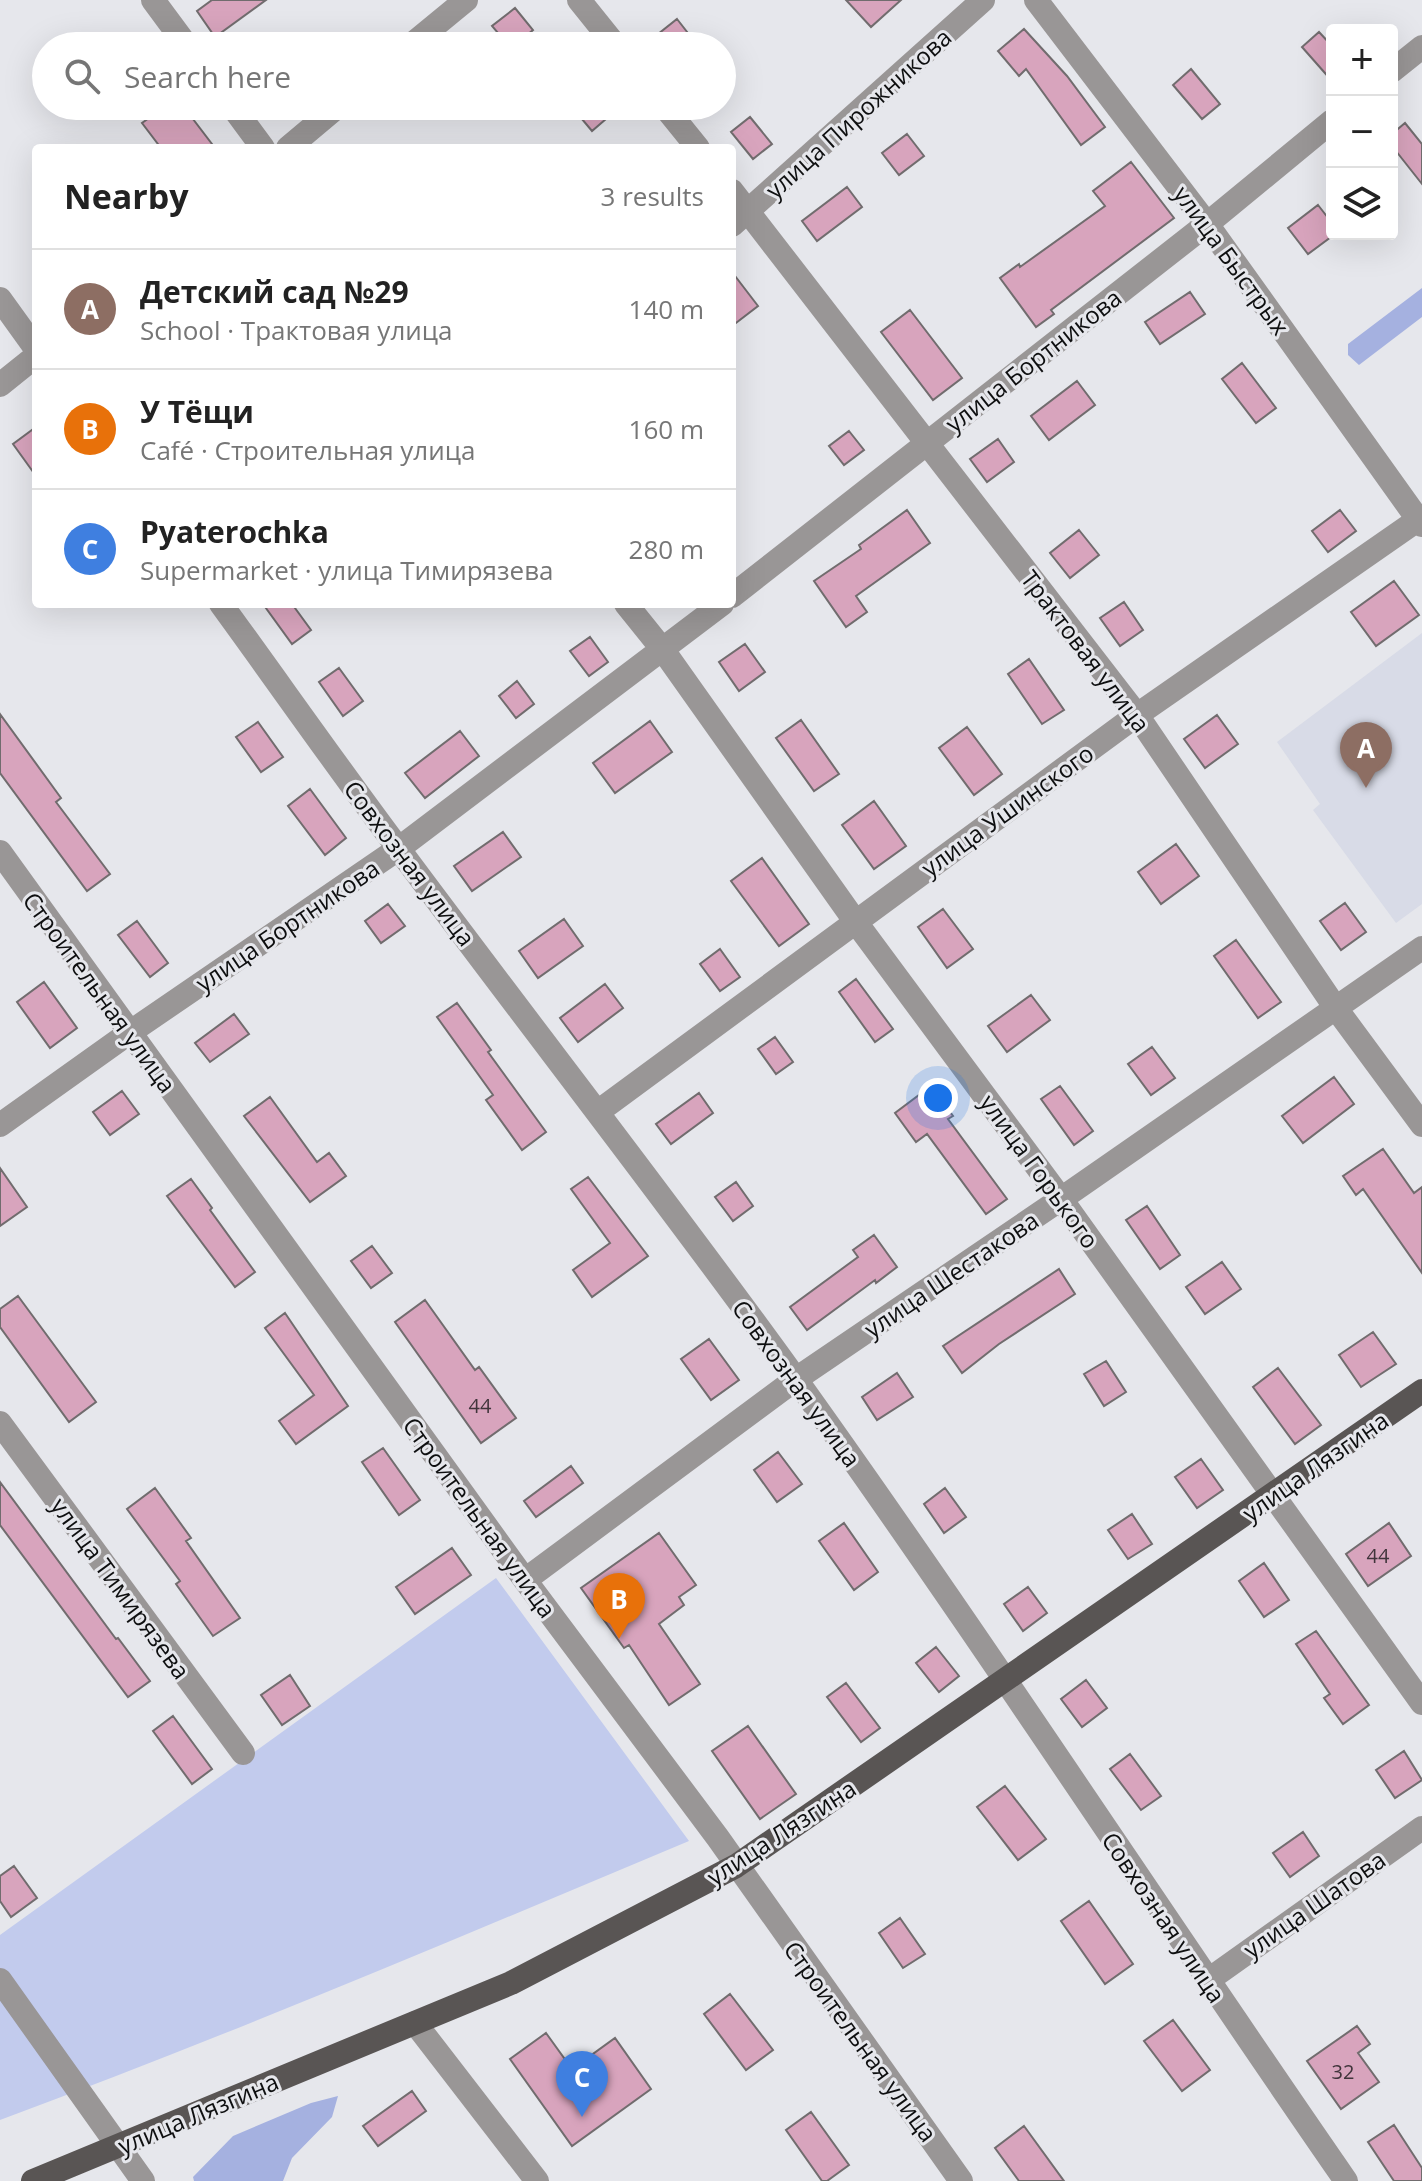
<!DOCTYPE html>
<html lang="en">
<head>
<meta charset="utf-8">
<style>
  body { margin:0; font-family:"Open Sans",sans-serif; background:#f2f2f2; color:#222 }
  .controls { position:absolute; right:24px; top:24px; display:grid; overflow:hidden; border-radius:8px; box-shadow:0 8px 32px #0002 }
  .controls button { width:72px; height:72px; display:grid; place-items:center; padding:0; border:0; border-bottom:2px solid #e0e0e0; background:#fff; color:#222; font:40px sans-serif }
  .you { position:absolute; left:938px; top:1098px; width:28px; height:28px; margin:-20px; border:6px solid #fff; border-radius:50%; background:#1a73e8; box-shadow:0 0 0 12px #1a73e833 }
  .badge { display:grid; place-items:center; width:52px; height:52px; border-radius:50%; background:#005fac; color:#fff; font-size:26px; font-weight:700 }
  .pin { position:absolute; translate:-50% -66px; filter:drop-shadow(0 2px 4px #0008) }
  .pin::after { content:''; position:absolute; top:42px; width:28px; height:24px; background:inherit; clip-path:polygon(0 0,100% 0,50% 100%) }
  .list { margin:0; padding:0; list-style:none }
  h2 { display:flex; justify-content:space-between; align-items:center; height:104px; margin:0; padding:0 32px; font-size:34px }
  h2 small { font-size:26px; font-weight:400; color:#767676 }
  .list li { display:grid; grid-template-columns:52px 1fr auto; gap:24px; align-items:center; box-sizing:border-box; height:120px; padding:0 32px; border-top:2px solid #e0e0e0 }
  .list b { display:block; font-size:30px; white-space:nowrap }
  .list p { margin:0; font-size:26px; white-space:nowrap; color:#767676 }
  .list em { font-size:26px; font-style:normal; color:#767676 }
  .icon { flex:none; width:44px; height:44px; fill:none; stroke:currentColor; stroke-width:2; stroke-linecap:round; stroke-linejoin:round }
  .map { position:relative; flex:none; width:1422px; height:2181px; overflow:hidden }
  .search { position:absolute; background:#fff; box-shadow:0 8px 32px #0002; left:32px; top:32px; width:704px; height:88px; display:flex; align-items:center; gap:20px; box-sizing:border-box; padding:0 28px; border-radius:44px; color:#767676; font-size:30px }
  .panel { position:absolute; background:#fff; box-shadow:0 8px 32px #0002; left:32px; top:144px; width:704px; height:464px; border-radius:8px }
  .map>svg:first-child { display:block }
  .built { fill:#d8dbe7 }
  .green { fill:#c2cbed }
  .forest { fill:#a5b1e0 }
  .building { fill:#d8a4bd; stroke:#716c6e; stroke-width:2 }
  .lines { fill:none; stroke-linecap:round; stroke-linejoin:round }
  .minor { stroke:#999696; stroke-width:24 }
  .major { stroke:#595554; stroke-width:24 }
  .labels { text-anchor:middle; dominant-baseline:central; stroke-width:6; stroke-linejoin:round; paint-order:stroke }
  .number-label { font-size:20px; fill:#40343b }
  .street-label { font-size:24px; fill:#0e0f10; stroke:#e6e7ec }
</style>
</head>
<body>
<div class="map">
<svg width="1422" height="2181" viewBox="0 0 1422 2181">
  <rect width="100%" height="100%" fill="#e6e7ec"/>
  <path class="built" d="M1422 633V904L1396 923 1313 810 1320 804 1277 742Z"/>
  <path class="green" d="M496 1578 689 1841C460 1937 232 2034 0 2120V1935Z"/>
  <path class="forest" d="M1422 288V317L1359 365 1348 355V344Z
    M338 2096 332 2117 292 2158 283 2181H194L193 2177 233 2136 311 2103Z"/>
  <path class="building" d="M212 0H266L215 37 197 11Z
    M846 0H901L871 27Z
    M515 8 533 30 514 46H509L492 26Z
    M677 19 698 46H643Z
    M1024 29 1067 76 1105 127 1081 145 1026 69 1019 76 998 51Z
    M1319 32 1332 46V81L1302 47Z
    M1191 69 1220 104 1202 119 1173 85Z
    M166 106H183L215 148H161L142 123Z
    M571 106H621L592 131Z
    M750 117 772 144 753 159 731 132Z
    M1405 123 1422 144V184L1392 146V134Z
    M907 134 924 156 899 175 882 153Z
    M1131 162 1174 218 1051 310 1054 314 1036 327 1000 278 1019 264 1020 267 1105 206 1093 191Z
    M847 187 862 207 817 241 802 221Z
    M1318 205 1332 223V234H1335L1308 254 1288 228Z
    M732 272 758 306 732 326Z
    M1190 292 1205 314 1160 344 1145 322Z
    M910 310 962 378 933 400 881 332Z
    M1242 363 1276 408 1256 423 1222 379Z
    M1077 381 1095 405 1049 440 1031 416Z
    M36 427V476L13 444Z
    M849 431 864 450 844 465 829 446Z
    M998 439 1014 462 987 482 970 459Z
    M907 510 930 543 856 596 867 612 846 627 814 581 861 549 859 545Z
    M1340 510 1356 531 1328 552 1312 531Z
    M1079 530 1099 555 1070 578 1050 553Z
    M1394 581 1419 615 1376 646 1351 612Z
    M1124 602 1143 630 1120 646 1100 618Z
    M263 604H292L311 630 292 644Z
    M590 637 608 662 589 676 570 651Z
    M745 644 765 672 739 691 719 662Z
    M1029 659 1064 710 1042 724 1008 674Z
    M339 668 363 701 343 716 319 682Z
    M517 681 534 704 516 718 499 696Z
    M0 714 61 798 56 802 110 874 87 891 0 773Z
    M1217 715 1238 744 1205 768 1184 739Z
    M801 720 839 774 814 791 776 738Z
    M650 721 672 752 615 793 593 763Z
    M258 722 283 757 261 772 236 737Z
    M967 727 1002 774 974 795 939 748Z
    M460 731 479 756 425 798 405 773Z
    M310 789 346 838 325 855 288 806Z
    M874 801 906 846 874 869 842 825Z
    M503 832 521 857 472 891 454 866Z
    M1176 844 1199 876 1161 904 1138 872Z
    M762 858 809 924 779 946 731 881Z
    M1345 903 1366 932 1341 950 1320 921Z
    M388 904 405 926 381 943 365 921Z
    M943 909 973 949 947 968 918 927Z
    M564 919 583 946 538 978 519 951Z
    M137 921 168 963 150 977 118 935Z
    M1236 940 1281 1002 1258 1018 1214 956Z
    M720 949 740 977 720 991 700 964Z
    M856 979 893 1029 875 1042 839 992Z
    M44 982 77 1028 50 1048 17 1002Z
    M605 984 623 1008 578 1042 560 1018Z
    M1031 995 1050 1020 1007 1052 988 1026Z
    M457 1003 491 1050 488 1052 546 1132 522 1150 486 1100 493 1095 437 1017Z
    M234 1014 249 1034 210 1062 195 1043Z
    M775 1037 793 1062 776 1074 758 1049Z
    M1152 1047 1175 1078 1151 1095 1128 1064Z
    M1334 1077 1354 1104 1303 1143 1282 1116Z
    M931 1086 953 1116 948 1119 1007 1199 986 1214 927 1134 916 1142 895 1113Z
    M1060 1086 1093 1131 1074 1145 1041 1099Z
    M122 1091 139 1114 110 1135 93 1112Z
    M699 1093 713 1113 671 1144 656 1124Z
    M270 1097 317 1162 329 1153 346 1176 310 1202 244 1116Z
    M1383 1149 1414 1193 1422 1187V1273L1363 1189 1356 1195 1343 1176Z
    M0 1168 27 1207 0 1226Z
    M588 1177 648 1256 592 1297 573 1270 610 1243 571 1189Z
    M191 1179 212 1208 210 1210 255 1272 235 1287 167 1196Z
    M736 1182 753 1206 733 1221 715 1197Z
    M1147 1206 1180 1255 1160 1269 1126 1220Z
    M874 1235 897 1267 876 1283 875 1280 807 1330 790 1307 858 1257 853 1250Z
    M372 1246 392 1273 371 1288 351 1261Z
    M1222 1262 1241 1289 1205 1314 1186 1287Z
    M1059 1269 1075 1294 999 1344 962 1373 943 1346Z
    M18 1296 96 1402 69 1422 0 1327V1309Z
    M425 1300 475 1370 479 1367 516 1418 481 1443 395 1322Z
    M285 1313 348 1406 296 1444 279 1421 314 1395 265 1328Z
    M1373 1332 1396 1364 1361 1387 1339 1355Z
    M709 1339 739 1380 711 1400 681 1359Z
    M1106 1361 1126 1392 1104 1406 1084 1374Z
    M1278 1368 1321 1425 1295 1444 1253 1387Z
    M897 1373 913 1397 877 1420 862 1397Z
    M383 1448 420 1500 399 1515 362 1462Z
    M778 1452 802 1484 777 1502 754 1470Z
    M1201 1459 1223 1490 1197 1508 1175 1477Z
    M571 1466 583 1483 536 1517 524 1501Z
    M0 1482 116 1639 118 1638 150 1681 128 1697 0 1525Z
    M155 1488 191 1538 186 1541 240 1618 213 1636 176 1584 180 1581 127 1509Z
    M945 1488 966 1517 944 1533 924 1504Z
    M1132 1514 1152 1544 1128 1559 1108 1530Z
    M844 1523 878 1572 854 1590 819 1541Z
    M1389 1523 1411 1556 1368 1586 1346 1554Z
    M659 1533 696 1585 679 1597 684 1605 659 1624 700 1684 669 1705 629 1645 624 1648 581 1588Z
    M452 1548 471 1575 415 1614 396 1587Z
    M1264 1563 1289 1600 1264 1617 1239 1581Z
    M1028 1587 1047 1613 1023 1631 1004 1604Z
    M1316 1631 1369 1705 1343 1724 1324 1698 1330 1694 1296 1644Z
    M936 1647 959 1676 939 1692 916 1663Z
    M290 1675 310 1706 282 1725 261 1695Z
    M1086 1680 1107 1708 1082 1727 1061 1699Z
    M846 1683 880 1728 861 1742 827 1697Z
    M173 1716 212 1769 192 1784 153 1731Z
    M748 1726 796 1794 760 1819 712 1751Z
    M1404 1751 1422 1780 1395 1798 1376 1770Z
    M1130 1754 1161 1796 1141 1810 1110 1769Z
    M1005 1786 1046 1839 1018 1860 977 1807Z
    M1303 1832 1319 1856 1290 1877 1273 1853Z
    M14 1866 37 1898 11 1917 0 1901V1876Z
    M1089 1901 1133 1964 1105 1984 1061 1921Z
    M900 1918 925 1954 903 1968 879 1933Z
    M730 1994 773 2050 746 2070 704 2014Z
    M1173 2020 1210 2070 1182 2091 1144 2041Z
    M1357 2026 1370 2044 1358 2053 1379 2082 1341 2109 1307 2061Z
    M546 2033 572 2069 615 2038 651 2089 572 2146 510 2059Z
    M412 2091 426 2111 378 2146 363 2126Z
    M811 2112 849 2165 827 2181H822L786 2130Z
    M1394 2125 1422 2168V2181H1394L1368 2142Z
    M1024 2126 1064 2181H1019L995 2148Z"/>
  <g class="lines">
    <path class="minor" d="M153 0 187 46
      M579 0 616 46
      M1036 0 1207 224 1422 525
      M410 46 466 0
      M1392 71 1422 47
      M232 106 263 148
      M664 106 698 148
      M288 148 338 106
      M732 191 1137 715 1335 1007 1422 1125
      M732 225 983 0
      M0 299 36 349
      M0 385 36 356
      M732 596 1207 224 1332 121
      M221 604C280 685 338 768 398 848 530 1026 666 1199 795 1378 984 1642 1161 1914 1346 2181
      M626 604 663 650 855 921 1061 1199 1422 1703
      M0 852 525 1580 718 1838 961 2181
      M599 1111 1137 715 1422 517
      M0 1125 129 1033 398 849 722 604
      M0 1423 243 1753
      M525 1580 796 1379 1061 1199 1422 948
      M0 1980 143 2181
      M1207 1981 1422 1828
      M415 2023 537 2181"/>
    <path class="major" d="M33 2181 511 1983 736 1866 1422 1391"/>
  </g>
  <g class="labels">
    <g class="number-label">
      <text x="480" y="1405">44</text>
      <text x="1378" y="1555">44</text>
      <text x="1343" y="2071">32</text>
    </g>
    <g class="street-label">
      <text transform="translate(858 113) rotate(-42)">улица Пирожникова</text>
      <text transform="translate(1232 260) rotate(54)">улица Быстрых</text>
      <text transform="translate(1033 360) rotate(-38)">улица Бортникова</text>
      <text transform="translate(1086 651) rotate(53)">Трактовая улица</text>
      <text transform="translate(1007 810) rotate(-36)">улица Ушинского</text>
      <text transform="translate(410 863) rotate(53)">Совхозная улица</text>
      <text transform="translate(287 925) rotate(-34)">улица Бортникова</text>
      <text transform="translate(100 992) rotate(54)">Строительная улица</text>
      <text transform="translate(1040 1171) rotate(54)">улица Горького</text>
      <text transform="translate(951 1274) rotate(-34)">улица Шестакова</text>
      <text transform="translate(797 1383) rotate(54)">Совхозная улица</text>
      <text transform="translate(1315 1466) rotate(-35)">улица Лязгина</text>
      <text transform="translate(480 1517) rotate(54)">Строительная улица</text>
      <text transform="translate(121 1588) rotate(54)">улица Тимирязева</text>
      <text transform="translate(781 1832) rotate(-33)">улица Лязгина</text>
      <text transform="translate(1314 1904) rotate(-35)">улица Шатова</text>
      <text transform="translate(1164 1917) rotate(56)">Совхозная улица</text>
      <text transform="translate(861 2041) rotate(54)">Строительная улица</text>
      <text transform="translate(198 2113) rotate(-23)">улица Лязгина</text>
    </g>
  </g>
</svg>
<div class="controls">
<button>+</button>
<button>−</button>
<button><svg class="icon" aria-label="layers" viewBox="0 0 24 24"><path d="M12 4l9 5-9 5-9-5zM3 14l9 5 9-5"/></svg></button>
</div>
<div class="you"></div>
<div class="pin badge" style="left:1366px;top:788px;background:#8d6e63">A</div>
<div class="pin badge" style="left:619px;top:1639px;background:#e8710a">B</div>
<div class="pin badge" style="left:582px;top:2117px;background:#3f7fe0">C</div>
<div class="search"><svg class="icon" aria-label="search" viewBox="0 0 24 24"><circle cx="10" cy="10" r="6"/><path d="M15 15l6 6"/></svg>Search here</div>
<section class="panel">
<h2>Nearby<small>3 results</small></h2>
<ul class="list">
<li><span class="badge" style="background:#8d6e63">A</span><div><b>Детский сад №29</b><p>School · Трактовая улица</p></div><em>140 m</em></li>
<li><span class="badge" style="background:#e8710a">B</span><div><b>У Тёщи</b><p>Café · Строительная улица</p></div><em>160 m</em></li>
<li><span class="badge" style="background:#3f7fe0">C</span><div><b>Pyaterochka</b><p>Supermarket · улица Тимирязева</p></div><em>280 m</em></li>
</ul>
</section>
</div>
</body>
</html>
